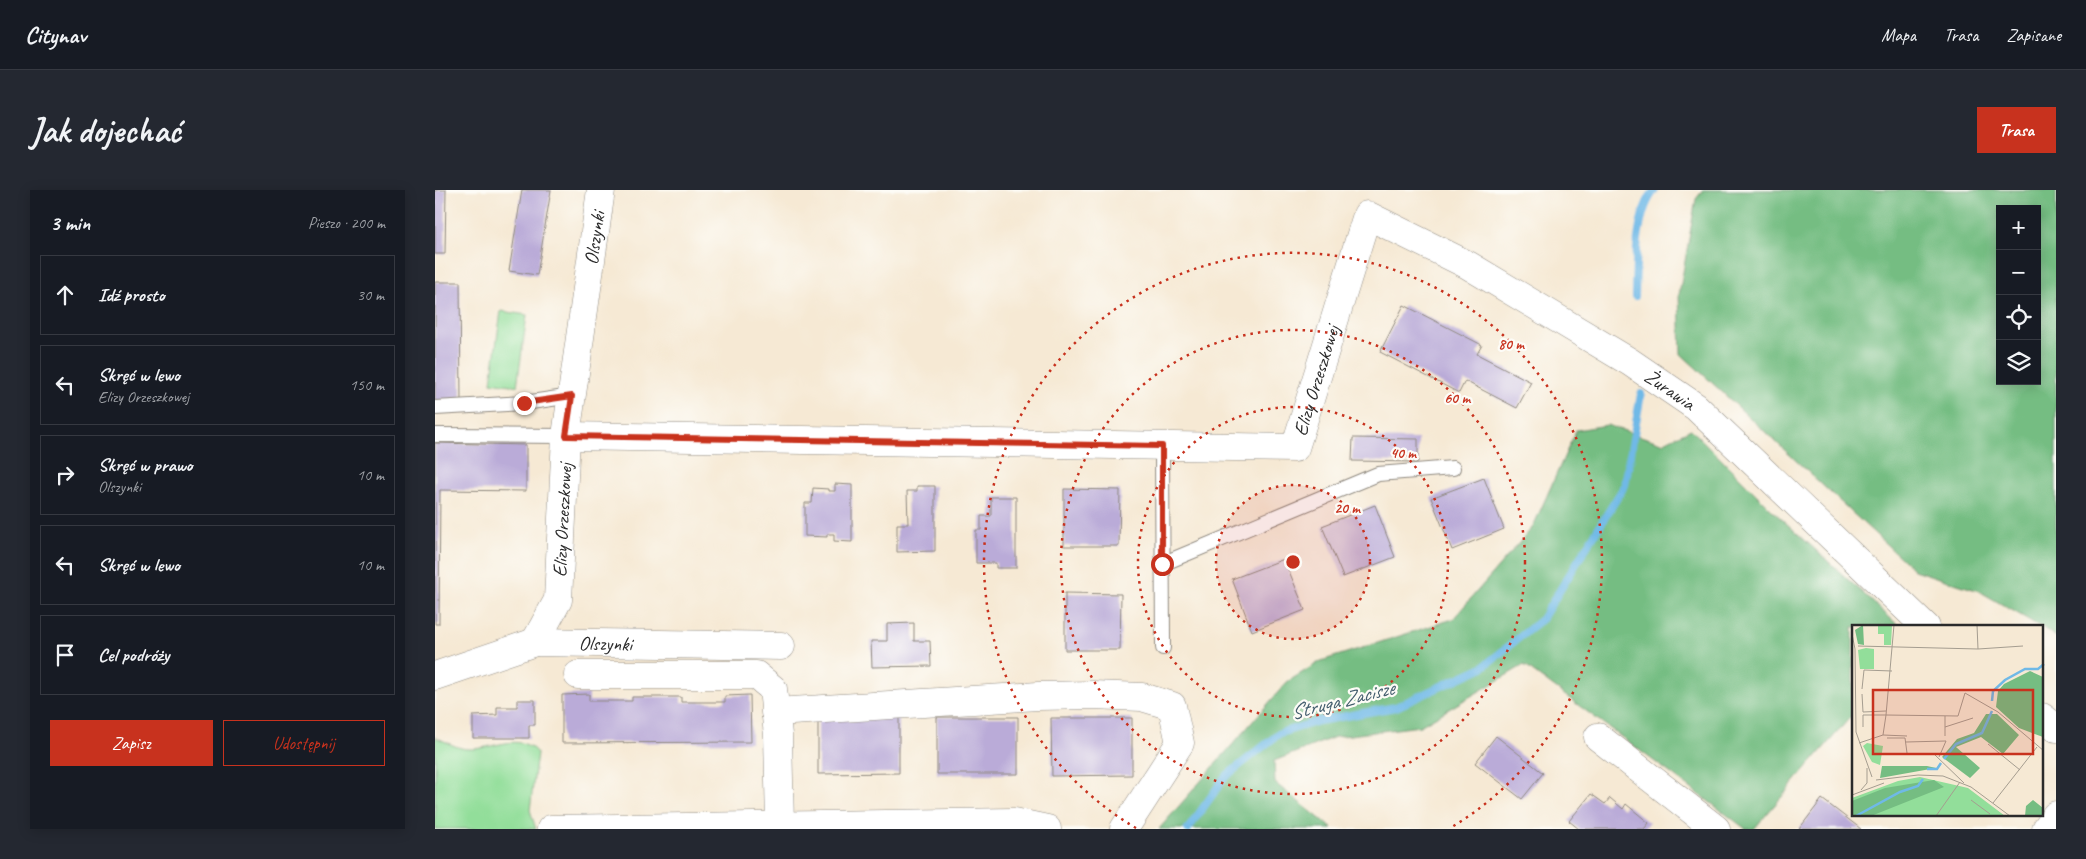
<!DOCTYPE html>
<html lang="pl">
<head>
<meta charset="utf-8">
<style>
  body { margin:0; font-family:Caveat,sans-serif; background:#242831; color:#f1f3f6 }
  .controls { position:absolute; right:15px; top:15px; display:grid; overflow:hidden; border-radius:0px; box-shadow:0 2px 12px #0003 }
  .controls button { width:45px; height:45px; display:grid; place-items:center; padding:0; border:0; border-bottom:1px solid #363941; background:#171b24; color:#f1f3f6; font:25px sans-serif }
  .stop { position:absolute; width:15px; height:15px; margin:-11px; border:4px solid #c8321e; border-radius:50%; background:#fff }
  .stop.end { background:#c8321e; border-color:#fff; box-shadow:0 1px 5px #0008 }
  .list { margin:0; padding:0; list-style:none }
  h2 { display:flex; justify-content:space-between; align-items:center; height:65px; margin:0; padding:0 20px; font-size:21px }
  h2 small { font-size:16px; font-weight:400; color:#9ea1a6 }
  .list li { display:grid; grid-template-columns:32px 1fr auto; gap:15px; align-items:center; box-sizing:border-box; height:80px; margin:0 10px 10px; padding:0 10px; border:1px solid #363941; border-radius:0px }
  .list b { display:block; font-size:19px; white-space:nowrap }
  .list p { margin:0; font-size:16px; white-space:nowrap; color:#9ea1a6 }
  .list em { font-size:16px; font-style:normal; color:#9ea1a6 }
  .actions { display:flex; gap:10px; padding:15px 20px }
  .actions a { flex:1; padding:11px 0; border:1px solid #c8321e; border-radius:0px; text-align:center; font-size:18px; color:#c8321e }
  .actions .main { background:#c8321e; color:#fff }
  .icon { flex:none; width:28px; height:28px; fill:none; stroke:currentColor; stroke-width:2; stroke-linecap:round; stroke-linejoin:round }
  .map { position:relative; flex:none; width:1621px; height:639px; overflow:hidden; border-radius:0px }
  header { display:flex; align-items:center; gap:30px; box-sizing:border-box; height:70px; padding:0 25px; background:#171b24; border-bottom:1px solid #363941 }
  header strong { font-size:24px }
  nav { display:flex; gap:28px; margin-inline-start:auto; font-size:18px }
  .intro { display:flex; align-items:center; justify-content:space-between; box-sizing:border-box; height:120px; padding:0 30px }
  h1 { margin:0; font-size:35px }
  .button { padding:12px 22px; border-radius:0px; background:#c8321e; color:#fff; font-size:18px; font-weight:700 }
  main { display:flex; gap:30px; padding:0 30px }
  aside { flex:1; background:#171b24; border-radius:0px; box-shadow:0 2px 12px #0003 }
  .map>svg:first-child { display:block }
  .green { fill:#92de9a; stroke:#5e8462 }
  .forest { fill:#75bd82; stroke:#507456; fill-rule:evenodd }
  .lines { fill:none; stroke-linecap:round; stroke-linejoin:round }
  .stream { stroke:#6fb9e7; stroke-width:8 }
  .building { fill:#baabd8 }
  .lane-casing { stroke:#908a80; stroke-width:16 }
  .street-casing { stroke:#908a80; stroke-width:29 }
  .lane { stroke:#fff; stroke-width:14 }
  .street { stroke:#fff; stroke-width:28 }
  .route { stroke:#c8321e; stroke-width:6 }
  .ring { fill:none; stroke:#c8321e; stroke-width:2.5; stroke-dasharray:2.5 5 }
  .labels { text-anchor:middle; dominant-baseline:central; stroke-width:4.5; stroke-linejoin:round; paint-order:stroke }
  .street-label { font-size:20px; fill:#2b2b2b; stroke:#fdfcf7 }
  .water-label { font-size:21px; font-style:italic; fill:#435d6d; stroke:#fdfcf7 }
  .inset-river { fill:none; stroke:#6fb9e7; stroke-width:2.5 }
  .inset-road { fill:none; stroke:#a59d90; stroke-width:1 }
  .view { fill:#c8321e; fill-opacity:0.15; stroke:#c8321e; stroke-width:2.5 }
  .inset-edge { fill:none; stroke:#2b2b2b; stroke-width:2.5 }
  .centre { fill:#c8321e; stroke:#fdfcf7; stroke-width:2.5 }
  .ring-label { font-size:15px; text-anchor:middle; font-weight:bold; fill:#c8321e; stroke:#fdfcf7; stroke-width:4.5; stroke-linejoin:round; paint-order:stroke }
</style>
</head>
<body>
<header>
<strong>Citynav</strong>
<nav><a>Mapa</a><a>Trasa</a><a>Zapisane</a></nav>
</header>
<div class="intro"><h1>Jak dojechać</h1><a class="button">Trasa</a></div>
<main>
<aside>
<h2>3 min<small>Pieszo · 200 m</small></h2>
<ul class="list">
<li><svg class="icon" aria-label="ahead" viewBox="0 0 24 24"><path d="M12 20V5M6 11l6-6 6 6"/></svg><div><b>Idź prosto</b></div><em>30 m</em></li>
<li><svg class="icon" aria-label="left" viewBox="0 0 24 24"><path d="M17 20v-9H6M10 6l-5 5 5 5"/></svg><div><b>Skręć w lewo</b><p>Elizy Orzeszkowej</p></div><em>150 m</em></li>
<li><svg class="icon" aria-label="right" viewBox="0 0 24 24"><path d="M7 20v-9h11M14 6l5 5-5 5"/></svg><div><b>Skręć w prawo</b><p>Olszynki</p></div><em>10 m</em></li>
<li><svg class="icon" aria-label="left" viewBox="0 0 24 24"><path d="M17 20v-9H6M10 6l-5 5 5 5"/></svg><div><b>Skręć w lewo</b></div><em>10 m</em></li>
<li><svg class="icon" aria-label="arrive" viewBox="0 0 24 24"><path d="M6 21V4h12l-3 4 3 4H6"/></svg><div><b>Cel podróży</b></div></li>
</ul>
<div class="actions"><a class="main">Zapisz</a><a>Udostępnij</a></div>
</aside>
<div class="map">
<svg width="1621" height="639" viewBox="0 0 1621 639">
  <rect width="100%" height="100%" fill="#fdfcf7"/>
  <filter id="ink" filterUnits="userSpaceOnUse"><feTurbulence type="fractalNoise" baseFrequency=".02" numOctaves="2"/><feDisplacementMap in="SourceGraphic" scale="10" xChannelSelector="R" yChannelSelector="G"/><feConvolveMatrix kernelMatrix="1 2 1 2 8 2 1 2 1" color-interpolation-filters="sRGB"/></filter>
  <filter id="wash" filterUnits="userSpaceOnUse"><feTurbulence type="fractalNoise" baseFrequency=".0096" numOctaves="4" result="noise"/><feDisplacementMap in="SourceGraphic" scale="20" xChannelSelector="R" yChannelSelector="G"/><feGaussianBlur stdDeviation="1.12" result="paint"/><feColorMatrix in="noise" values="0 0 0 0 0 0 0 0 0 0 0 0 0 0 0 0 0 1.4 0 .05"/><feComposite in="paint" operator="in"/></filter>
  <g filter="url(#wash)">
    <rect width="100%" height="100%" fill="#f6e9d4"/>
    <path class="green" d="M66 121 92 125 82 196 56 192Z
      M0 547C10 551 23 559 33 559 57 560 85 541 102 563L95 620 101 639H0Z"/>
    <path class="forest" d="M1268 0H1621V447L1607 437 1604 436 1544 401 1479 380 1246 164 1244 105 1261 9ZM1565 19H1602V191H1565Z
      M1172 235 1227 253 1256 239 1339 322 1464 436 1418 437V524L1319 639H1311L1089 475 985 536 900 547 839 571 840 593 898 639H724L852 492 886 471 1018 429 1098 337 1141 240Z"/>
    <g class="lines">
      <path class="stream" d="M1200 106C1201 76 1200 22 1220 0
        M753 639 790 587 845 543 884 531 961 517 1048 477 1107 429 1190 295 1206 204"/>
    </g>
    <g id="blocks">
      <path class="building" d="M0 0H11L10 64H0Z
        M87 0H116L102 85 74 81Z
        M0 92H25L26 211H0Z
        M969 115 1047 155 1042 164 1096 192 1082 218 1030 191 1024 203 945 162Z
        M918 248 983 249V272L917 271Z
        M0 253 91 255V301L5 300 4 434H0Z
        M1049 288 1069 339 1017 360 996 308Z
        M400 294 417 295V352L399 351V344H392V347L370 346V313H377L378 298 393 299V301H400Z
        M482 296H500V361L462 362V334H473L472 301H482Z
        M629 299 685 300 684 356H629Z
        M556 307H581V378H561V373H541V340H546V326H556Z
        M940 315 960 367 908 387 887 336Z
        M849 369 870 420 817 441 797 389Z
        M630 403 686 404 685 460H630Z
        M479 433V451H495L496 476 437 477 436 451H452V434Z
        M154 504V511H197V507H246V512H290V506L315 505 316 552 127 553V505Z
        M82 510H100V535H94V548H38V526L62 525V517H82Z
        M383 526H464V583L383 584Z
        M502 527H583V584H502Z
        M616 528H697V585L617 586Z
        M1061 546 1108 583 1087 609 1040 573Z
        M1156 604 1170 614 1175 608 1188 619 1191 614 1214 633 1209 639H1144L1134 631Z
        M1387 609 1426 639H1364Z"/>
    </g>
  </g>
  <g filter="url(#ink)">
    <use href="#blocks" fill-opacity="0" stroke="#908a80" stroke-width="1"/>
    <g class="lines">
      <g class="lane-casing">
        <path id="lane" d="M0 218 89 213 137 206
          M0 245 131 246
          M727 256 728 458
          M727 374 943 284 1018 278"/>
      </g>
      <g class="street-casing">
        <g id="street">
          <path id="s1" d="M131 246 166 0"/>
          <path id="s2" d="M100 452 123 410 131 246 860 258 932 25 1033 75 1195 172 1261 217 1491 437"/>
          <path d="M143 485H321L338 499 343 545 345 635"/>
          <path id="s3" d="M0 486 100 452 346 456"/>
          <path d="M340 522 603 506 658 505 707 507 737 516 745 553 689 639"/>
          <path d="M1607 527 1621 538"/>
          <path d="M1163 547 1281 639"/>
          <path d="M116 639 579 632 612 639"/>
          <path d="M1611 639 1621 625"/>
        </g>
      </g>
      <use href="#lane" class="lane"/>
      <use href="#street" class="street"/>
    </g>
  </g>
  <g class="lines" filter="url(#ink)">
    <path class="route" d="M89 213 137 206 131 246 727 256V374"/>
  </g>
  <circle cx="858" cy="372" r="77" fill="#c8321e" fill-opacity=".12"/>
  <g class="ring">
    <circle cx="858" cy="372" r="77"/>
    <circle cx="858" cy="372" r="155"/>
    <circle cx="858" cy="372" r="232"/>
    <path d="M701 638A309 309 0 1 1 1015 638"/>
  </g>
  <g class="labels">
    <g class="street-label">
      <text stroke="none"><textPath href="#s1" startOffset="200">Olszynki</textPath></text>
      <text stroke="none"><textPath href="#s2" startOffset="1012">Elizy Orzeszkowej</textPath></text>
      <text stroke="none"><textPath href="#s2" startOffset="1535">Żurawia</textPath></text>
      <text stroke="none"><textPath href="#s2" startOffset="128">Elizy Orzeszkowej</textPath></text>
      <text stroke="none"><textPath href="#s3" startOffset="176">Olszynki</textPath></text>
    </g>
    <g class="water-label">
      <text transform="translate(907 510) rotate(-14)">Struga Zacisze</text>
    </g>
  </g>
  <g transform="translate(1417 435)">
    <rect width="191" height="191" fill="#f6e9d4"/>
    <path d="M26 0H40L39 20H32V9H26ZM14 23 22 24V44H8L6 25ZM15 118 31 121 28 140 20 137 11 121ZM68 152 116 163 153 191H0V173L46 156Z" fill="#92de9a"/>
    <path d="M11 0 12 20 6 19 3 5ZM178 46 191 52V112L167 103 144 82 146 66 152 59ZM134 89H145L167 110 151 129 129 112 104 122 128 143 118 153 90 132 105 114 122 108ZM30 141H75L84 143 28 153ZM82 155 92 162 19 191H0V176L33 163ZM181 175 191 183V191H173L174 181Z" fill="#75bd82"/>
    <path class="inset-river" d="M140 76 141 66 153 55 173 44H186L192 39M92 134 104 119 130 108 140 86M75 144H85L89 138M4 191 48 167 66 161 71 154"/>
    <path class="inset-road" d="M125 0 126 24M0 9 3 24 4 107 20 152M6 21 126 24 171 21M10 64 12 45 40 46M10 69 11 87 34 86M93 91V111M11 102V90H34L42 0M93 102 121 93M31 110 34 90 106 91 113 68 146 87 192 126M35 113H53L55 128M54 117 94 116 87 132M7 118 31 110 55 111M136 119 168 145M32 129H82L112 158M24 155 66 150 91 151 119 162 158 191M9 165 15 158V143M0 170 32 158M119 175 138 189M141 178 185 122M84 191 108 157"/>
    <path class="view" d="M21 65H181V129H21Z"/>
    <rect width="191" height="191" class="inset-edge"/>
  </g>
  <circle cx="858" cy="372" r="8" class="centre"/>
  <g class="ring-label">
    <text x="1076" y="159">80 m</text>
    <text x="1022" y="213">60 m</text>
    <text x="968" y="268">40 m</text>
    <text x="912" y="323">20 m</text>
  </g>
</svg>
<div class="controls">
<button>+</button>
<button>−</button>
<button><svg class="icon" aria-label="locate" viewBox="0 0 24 24"><circle cx="12" cy="12" r="6"/><path d="M12 2v4M12 18v4M2 12h4M18 12h4"/></svg></button>
<button><svg class="icon" aria-label="layers" viewBox="0 0 24 24"><path d="M12 4l9 5-9 5-9-5zM3 14l9 5 9-5"/></svg></button>
</div>
<div class="stop" style="left:727px;top:374px"></div>
<div class="stop end" style="left:89px;top:213px"></div>
</div>
</main>
</body>
</html>
